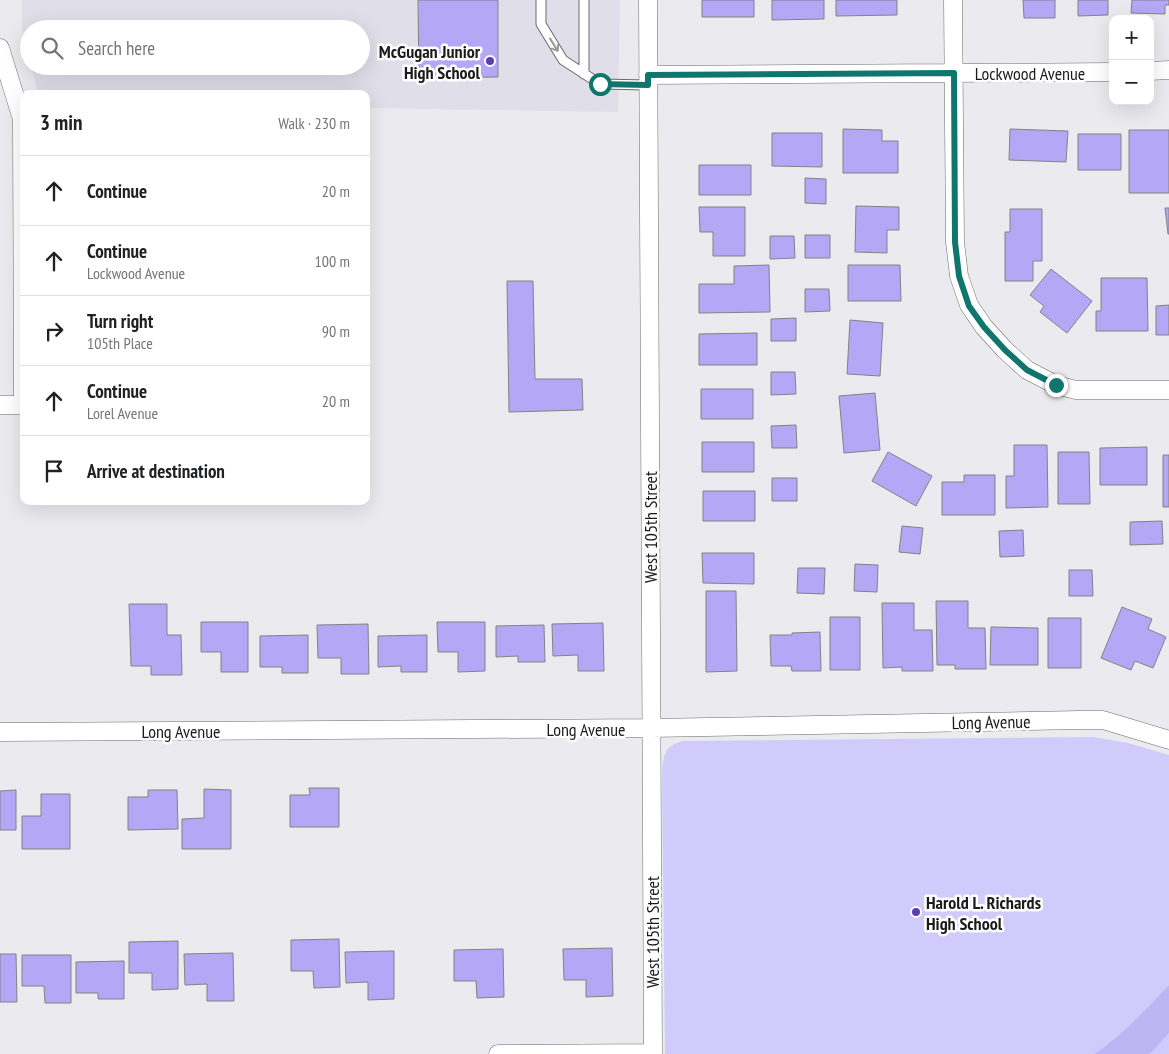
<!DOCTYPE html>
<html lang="en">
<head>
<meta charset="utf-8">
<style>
  body { margin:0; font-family:"PT Sans Narrow",sans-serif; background:#f2f2f2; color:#202124 }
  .controls { position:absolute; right:15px; top:15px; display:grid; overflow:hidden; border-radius:10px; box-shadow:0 5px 20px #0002 }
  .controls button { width:45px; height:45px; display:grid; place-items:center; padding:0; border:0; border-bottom:1px solid #e0e0e0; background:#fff; color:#202124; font:25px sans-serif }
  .stop { position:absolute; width:15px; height:15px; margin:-11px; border:4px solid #0f766e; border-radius:50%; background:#fff }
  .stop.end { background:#0f766e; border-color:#fff; box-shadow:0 1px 5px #0008 }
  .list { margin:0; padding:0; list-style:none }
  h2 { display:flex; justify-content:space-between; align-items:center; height:65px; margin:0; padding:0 20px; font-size:21px }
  h2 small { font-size:16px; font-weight:400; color:#757577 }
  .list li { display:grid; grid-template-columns:32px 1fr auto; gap:15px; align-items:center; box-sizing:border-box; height:70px; padding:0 20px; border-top:1px solid #e0e0e0 }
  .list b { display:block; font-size:19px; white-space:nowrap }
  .list p { margin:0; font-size:16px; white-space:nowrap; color:#757577 }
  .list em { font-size:16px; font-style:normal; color:#757577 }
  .icon { flex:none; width:28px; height:28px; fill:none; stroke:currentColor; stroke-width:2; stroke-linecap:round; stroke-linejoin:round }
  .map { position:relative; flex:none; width:1169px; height:1054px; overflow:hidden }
  .search { position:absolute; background:#fff; box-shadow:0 5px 20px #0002; left:20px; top:20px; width:350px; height:55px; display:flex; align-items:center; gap:12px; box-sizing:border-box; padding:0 18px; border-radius:28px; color:#757577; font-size:19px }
  .panel { position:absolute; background:#fff; box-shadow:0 5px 20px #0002; left:20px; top:90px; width:350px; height:415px; border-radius:10px }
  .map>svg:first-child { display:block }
  .built { fill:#dfdee9 }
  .green { fill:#d1cbfb }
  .water { fill:#beb5f5 }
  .building { fill:#b3a7f6; stroke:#838286 }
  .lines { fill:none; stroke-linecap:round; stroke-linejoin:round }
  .service-casing { stroke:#6b6b6e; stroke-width:11 }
  .minor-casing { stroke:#6b6b6e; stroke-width:19 }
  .service { stroke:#fff; stroke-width:9 }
  .minor { stroke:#fff; stroke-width:18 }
  .oneway { stroke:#989898 }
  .route { stroke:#0f766e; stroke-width:6 }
  .poi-dot { fill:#5e3cb4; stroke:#fff; stroke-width:2 }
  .labels { text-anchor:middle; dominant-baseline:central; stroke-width:5; stroke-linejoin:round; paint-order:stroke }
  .poi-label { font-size:18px; font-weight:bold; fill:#1a1a1b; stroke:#fff; text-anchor:end }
  .street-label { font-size:18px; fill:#1a1a1b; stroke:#fff }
</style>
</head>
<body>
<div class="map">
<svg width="1169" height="1054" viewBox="0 0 1169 1054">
  <rect width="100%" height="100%" fill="#ebeaee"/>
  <path class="built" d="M22 0H620L618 112 366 108V94H38L31 66H361V29H29V56L22 29Z"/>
  <path class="green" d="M1093 737 1128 743 1169 755V985C1146 1009 1123 1035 1094 1054H665L662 771C664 753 665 746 683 741Z
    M1169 1033V1054H1150L1151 1052Z"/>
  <path class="water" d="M1169 985V1033L1150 1054H1094C1123 1035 1146 1009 1169 985Z"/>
  <path class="building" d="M418 0H498V77L419 78Z
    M702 0H754V17H702Z
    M772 0H824V19L772 20Z
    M836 0H897V15L836 16Z
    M1023 0H1055V18H1024Z
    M1078 0H1108V15L1078 16Z
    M1132 0H1169V5H1165V14L1131 13Z
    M843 129 882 130V141H898V173H843Z
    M1010 129 1068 131 1066 162 1009 160Z
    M1129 130H1169V193H1129Z
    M772 133H822V167L772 166Z
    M1078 134H1121V170H1078Z
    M699 165H751V195H699Z
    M805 178 826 179V204L805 203Z
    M856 206 899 207V230H887V253L855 252Z
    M699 207H745V256H713V232H700Z
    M1165 208H1169V234H1168Z
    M1010 209H1042V261H1033V281H1005V232H1010Z
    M805 235H830V258H805Z
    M770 236H794L795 258 770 259Z
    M769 265 770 312 699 313V284H734V266Z
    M848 265H900L901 301H848Z
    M1051 269 1092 301 1067 333 1040 312 1044 306 1030 295Z
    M1101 278H1147L1148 331H1096V311H1101Z
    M507 281H533L535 379H582L583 410 509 412Z
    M805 289H829L830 311 805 312Z
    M1169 305V335H1156V306Z
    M796 318V341H771V319Z
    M850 320 883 323 880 376 847 374Z
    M757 333V365H699V334Z
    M771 372H795L796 394 771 395Z
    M701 389H753V419H701Z
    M875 393 880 450 844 453 839 396Z
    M796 425 797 448H772L771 426Z
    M702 442H754V472H702Z
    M1014 445H1047L1048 507 1006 508V476H1014Z
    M1147 447V485H1100V448Z
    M888 452 932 476 916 506 872 481Z
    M1058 452H1089L1090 504H1058Z
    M1163 455H1169V507H1163Z
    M964 475H995V515H942V482H964Z
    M772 478H797V501H772Z
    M703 491H755V521H703Z
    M1162 521 1163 544 1130 545V522Z
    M902 526 923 528 920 554 899 552Z
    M1023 530 1024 556 1000 557 999 531Z
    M702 553H754V584L703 583Z
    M855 564 878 565 877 592 854 591Z
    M798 568H825L824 594 797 593Z
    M1069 570H1092L1093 596H1069Z
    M706 591H736L737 671 706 672Z
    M936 601H968V628H985L986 669H955V665H937Z
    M882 603H914V630H932L933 671H902V667L883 668Z
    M129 604H167V635H181L182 675H151V666H131Z
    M1122 607 1152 619 1148 629 1166 637 1153 668 1135 661 1131 670 1101 658Z
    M830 617H860V670H830Z
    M1048 618H1081V668H1048Z
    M201 622H248V672H221V652H201Z
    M437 622H485V671L458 672V652H438Z
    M603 623 604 671H578V655L553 656 552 624Z
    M368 624 369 674H341V658H318L317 625Z
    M544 625 545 662H518V656L496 657V626Z
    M991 627 1038 628V665H990Z
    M820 632 821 671H792L791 666H771L770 635H792V633Z
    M308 635V673H282V667H260V636Z
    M427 635V672H401V666L378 667V636Z
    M309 788H339V827H290V795H310Z
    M204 789 231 790V849H182V819L204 818Z
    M16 790V830H0V791Z
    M148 790H177L178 829 128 830V797H148Z
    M41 794H70V849H22V816H41Z
    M339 939 340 987 314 988 313 971H291V940Z
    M178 941V989L152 990V973H129V942Z
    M612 948 613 996 586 997V980H564L563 949Z
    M503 949 504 997 477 998 476 981H454V950Z
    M394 951V999L368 1000V982L346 983 345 952Z
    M233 953 234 1001H207V984L185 985 184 954Z
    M0 954H16L17 1002H0Z
    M22 955H71V1003H45L44 986H22Z
    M124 961V999H98V993H76V962Z"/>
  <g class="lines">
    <g class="service-casing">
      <path id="service" d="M541 0V24L563 60 600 84 648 85
        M584 0V74"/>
    </g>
    <g class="minor-casing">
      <path id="minor" d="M648 0 653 1054
        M953 0 955 242 959 276 969 305 984 327 1005 350 1027 370 1056 385 1076 390H1169
        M0 48 22 119 23 405H0
        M1150 71 1169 70
        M648 75 1113 72
        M0 732 651 728 1079 720H1103L1169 740
        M498 1054 653 1053"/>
    </g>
    <use href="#service" class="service"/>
    <use href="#minor" class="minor"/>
  </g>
  <defs><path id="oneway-shaft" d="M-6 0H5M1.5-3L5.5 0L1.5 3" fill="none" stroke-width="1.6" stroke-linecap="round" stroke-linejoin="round" transform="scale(1.25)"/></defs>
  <use class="oneway" href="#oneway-shaft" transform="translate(554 45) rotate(58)"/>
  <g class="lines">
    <path class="route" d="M600 84 648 85V75L954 73 955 242 959 276 969 306 984 327 1005 350 1027 370 1056 385"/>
  </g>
  <g class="poi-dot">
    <circle cx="490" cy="61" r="5"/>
    <circle cx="916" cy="912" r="5"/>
  </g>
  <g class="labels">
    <g class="poi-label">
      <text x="480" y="51">McGugan Junior<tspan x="480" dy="21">High School</tspan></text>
      <text x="926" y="902" text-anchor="start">Harold L. Richards<tspan x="926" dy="21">High School</tspan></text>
    </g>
    <g class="street-label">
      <text x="1030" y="73">Lockwood Avenue</text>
      <text transform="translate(650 527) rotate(-90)">West 105th Street</text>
      <text transform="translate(991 722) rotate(-1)">Long Avenue</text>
      <text x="586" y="729">Long Avenue</text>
      <text x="181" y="731">Long Avenue</text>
      <text transform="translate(652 932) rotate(-90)">West 105th Street</text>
    </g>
  </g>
</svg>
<div class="controls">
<button>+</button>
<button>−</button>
</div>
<div class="stop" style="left:600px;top:84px"></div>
<div class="stop end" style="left:1056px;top:385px"></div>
<div class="search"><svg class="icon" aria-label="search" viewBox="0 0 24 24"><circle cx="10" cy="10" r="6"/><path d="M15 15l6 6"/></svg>Search here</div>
<section class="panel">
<h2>3 min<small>Walk · 230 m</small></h2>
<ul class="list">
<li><svg class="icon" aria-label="ahead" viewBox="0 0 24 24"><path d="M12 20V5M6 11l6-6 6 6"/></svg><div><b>Continue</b></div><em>20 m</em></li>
<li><svg class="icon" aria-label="ahead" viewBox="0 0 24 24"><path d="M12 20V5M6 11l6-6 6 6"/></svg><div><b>Continue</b><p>Lockwood Avenue</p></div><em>100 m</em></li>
<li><svg class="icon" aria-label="right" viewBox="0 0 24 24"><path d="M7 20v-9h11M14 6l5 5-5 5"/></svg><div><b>Turn right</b><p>105th Place</p></div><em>90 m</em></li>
<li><svg class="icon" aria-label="ahead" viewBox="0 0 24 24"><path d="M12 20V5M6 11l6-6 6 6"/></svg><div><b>Continue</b><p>Lorel Avenue</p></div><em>20 m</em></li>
<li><svg class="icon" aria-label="arrive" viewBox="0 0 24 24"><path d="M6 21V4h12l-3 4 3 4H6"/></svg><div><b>Arrive at destination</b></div></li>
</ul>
</section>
</div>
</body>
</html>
